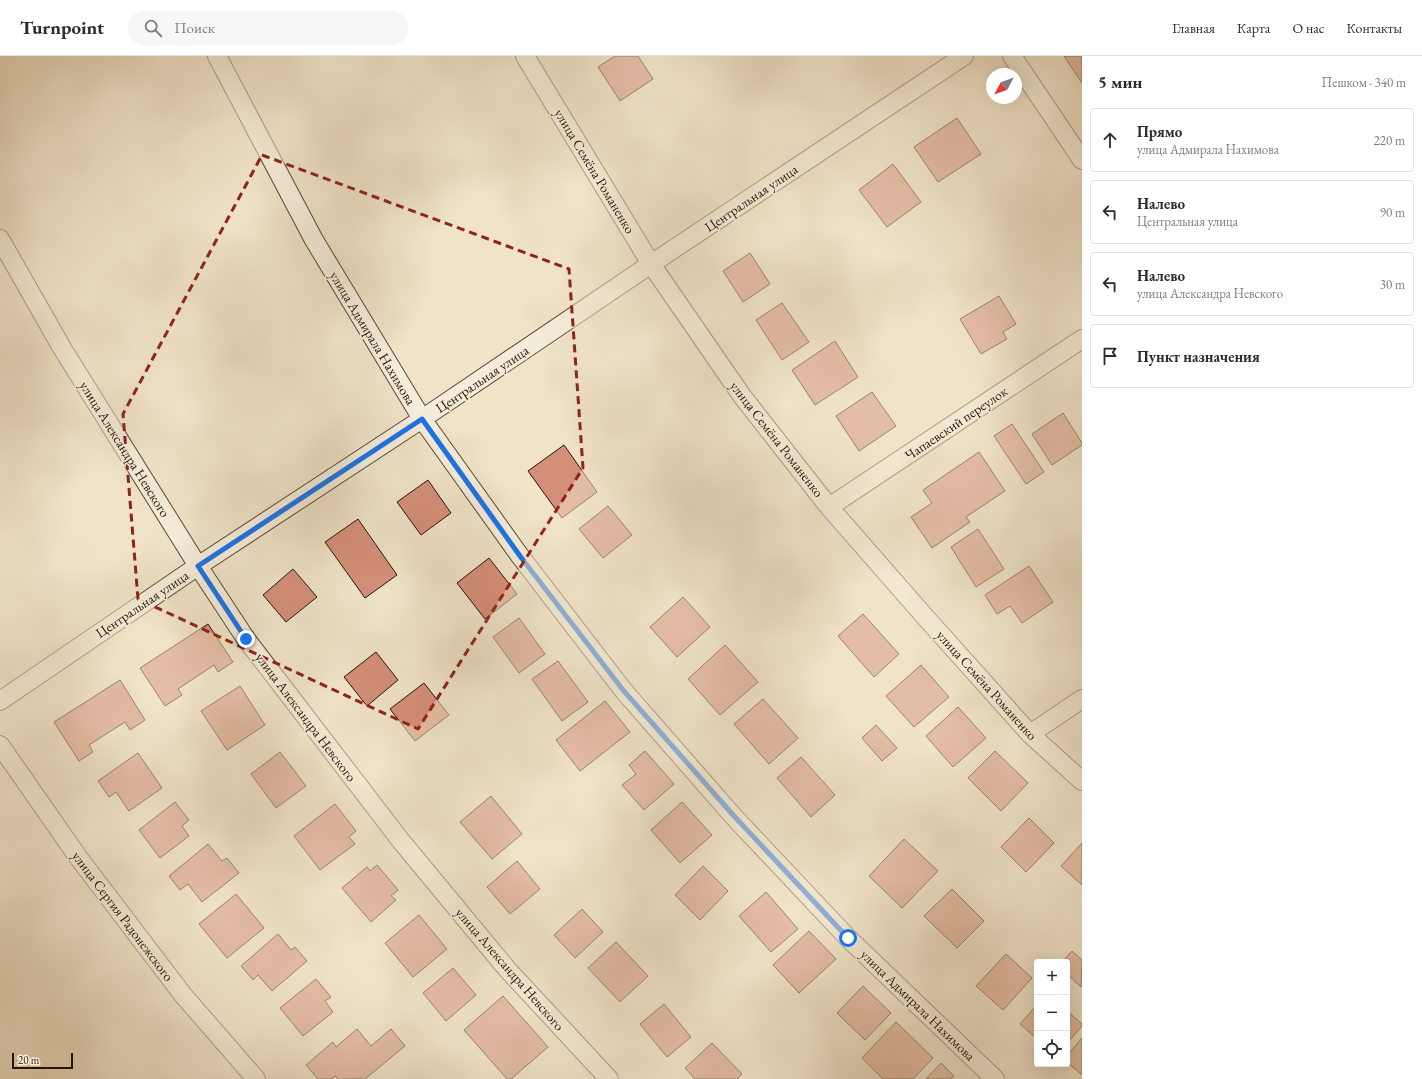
<!DOCTYPE html>
<html lang="ru">
<head>
<meta charset="utf-8">
<style>
  body { margin:0; font-family:"EB Garamond",serif; background:#f7f7f7; color:#2b2b33 }
  .controls { position:absolute; right:12px; bottom:12px; display:grid; overflow:hidden; border-radius:4px; box-shadow:0 4px 16px #0002 }
  .controls button { width:36px; height:36px; display:grid; place-items:center; padding:0; border:0; border-bottom:1px solid #e1e1e2; background:#fff; color:#2b2b33; font:20px sans-serif }
  .compass { position:absolute; left:986px; top:12px; width:36px; height:36px; border-radius:50%; background:#fff; box-shadow:0 4px 16px #0002; rotate:229deg }
  .scale { position:absolute; left:12px; bottom:10px; width:61px; box-sizing:border-box; padding-left:4px; border:2px solid #261401; border-top:0; font-size:11px; line-height:14px; white-space:nowrap; color:#261401; -webkit-text-stroke:3px #f5eddb; paint-order:stroke }
  .stop { position:absolute; width:12px; height:12px; margin:-9px; border:3px solid #1a73e8; border-radius:50%; background:#fff }
  .stop.end { background:#1a73e8; border-color:#fff; box-shadow:0 1px 4px #0008 }
  .list { margin:0; padding:0; list-style:none }
  h2 { display:flex; justify-content:space-between; align-items:center; height:52px; margin:0; padding:0 16px; font-size:17px }
  h2 small { font-size:13px; font-weight:400; color:#7c7c81 }
  .list li { display:grid; grid-template-columns:26px 1fr auto; gap:12px; align-items:center; box-sizing:border-box; height:64px; margin:0 8px 8px; padding:0 8px; border:1px solid #e1e1e2; border-radius:4px }
  .list b { display:block; font-size:15px; white-space:nowrap }
  .list p { margin:0; font-size:13px; white-space:nowrap; color:#7c7c81 }
  .list em { font-size:13px; font-style:normal; color:#7c7c81 }
  .icon { flex:none; width:22px; height:22px; fill:none; stroke:currentColor; stroke-width:2; stroke-linecap:round; stroke-linejoin:round }
  .map { position:relative; flex:none; width:1082px; height:1023px; overflow:hidden }
  header { display:flex; align-items:center; gap:24px; box-sizing:border-box; height:56px; padding:0 20px; background:#fff; border-bottom:1px solid #e1e1e2 }
  header strong { font-size:19px }
  nav { display:flex; gap:22px; margin-inline-start:auto; font-size:14px }
  .search { width:280px; height:36px; background:#f7f7f7; display:flex; align-items:center; gap:10px; box-sizing:border-box; padding:0 14px; border-radius:22px; color:#7c7c81; font-size:15px }
  main { display:flex }
  aside { flex:1; background:#fff }
  .map>svg:first-child { display:block }
  .building { fill:#d48f7a; stroke:#261401 }
  .lines { fill:none; stroke-linecap:round; stroke-linejoin:round }
  .minor-casing { stroke:#584833; stroke-width:20 }
  .minor { stroke:#f5eddb; stroke-width:18 }
  .route { stroke:#1a73e8; stroke-width:5 }
  .marked { fill:none; stroke:#8f2418; stroke-width:3; stroke-dasharray:8 5; stroke-linejoin:round }
  .labels { text-anchor:middle; dominant-baseline:central; stroke-width:3; stroke-linejoin:round; paint-order:stroke }
  .street-label { font-size:14px; fill:#261401; stroke:#f5eddb }
</style>
</head>
<body>
<header>
<strong>Turnpoint</strong>
<div class="search"><svg class="icon" aria-label="search" viewBox="0 0 24 24"><circle cx="10" cy="10" r="6"/><path d="M15 15l6 6"/></svg>Поиск</div>
<nav><a>Главная</a><a>Карта</a><a>О нас</a><a>Контакты</a></nav>
</header>
<main>
<div class="map">
<svg width="1082" height="1023" viewBox="0 0 1082 1023">
  <rect width="100%" height="100%" fill="#f0e3c8"/>
  <filter id="stains"><feTurbulence type="fractalNoise" baseFrequency=".005" numOctaves="4"/><feColorMatrix values="0 0 0 0 .2 0 0 0 0 .09 0 0 0 0 .02 0 0 0 .5 -.17"/></filter>
  <radialGradient id="worn" r=".72"><stop offset=".6" stop-color="#630" stop-opacity="0"/><stop offset="1" stop-color="#630" stop-opacity=".3"/></radialGradient>
  <path class="building" d="M615 0H638L653 23 620 45 598 11Z
    M1064 0H1082V27Z
    M957 62 981 98 938 126 914 91Z
    M893 108 921 146 887 171 859 134Z
    M750 197 770 228 743 246 723 215Z
    M999 240 1016 268 1003 276 1007 283 981 298 960 263Z
    M782 247 809 286 782 304 756 264Z
    M835 285 858 321 815 349 792 314Z
    M872 336 896 370 859 395 836 360Z
    M1063 357 1082 387V389L1052 409 1032 378Z
    M1012 368 1044 416 1026 428 994 380Z
    M564 389 597 436 562 462 528 415Z
    M979 396 1005 435 966 461 970 466 932 492 911 461 932 447 923 434Z
    M428 424 451 457 421 479 397 446Z
    M608 450 632 479 603 502 579 473Z
    M358 463 397 519 365 542 325 486Z
    M978 473 1004 513 976 531 951 491Z
    M489 502 517 538 485 563 457 527Z
    M1029 510 1053 546 1022 567 1010 550 997 558 985 539Z
    M293 513 317 541 286 566 263 539Z
    M683 541 710 571 677 601 650 571Z
    M863 558 899 598 874 621 838 580Z
    M519 562 545 598 519 617 493 581Z
    M208 568 233 606 218 616 214 609 178 633 182 639 165 650 140 612Z
    M725 589 758 626 720 659 688 623Z
    M376 596 398 624 367 650 344 621Z
    M558 605 588 646 562 665 532 623Z
    M921 609 949 641 914 671 886 640Z
    M120 624 145 664 130 674 125 666 89 689 93 696 79 705 54 666Z
    M424 627 449 659 415 685 390 653Z
    M240 630 265 669 227 694 201 655Z
    M763 643 798 682 769 708 734 668Z
    M605 645 630 676 580 715 556 684Z
    M958 651 986 682 953 711 926 680Z
    M876 669 897 692 882 705 862 682Z
    M645 695 674 728 644 754 622 729 636 718 629 709Z
    M995 695 1028 727 1001 755 968 722Z
    M280 696 306 730 276 752 251 718Z
    M138 697 162 732 129 755 116 736 109 741 98 725Z
    M801 701 835 739 811 761 777 722Z
    M491 740 522 778 492 803 460 766Z
    M175 746 189 764 182 770 189 780 160 802 139 774Z
    M682 746 712 779 680 807 651 774Z
    M335 748 356 775 349 781 355 788 320 814 294 780Z
    M1029 762 1054 787 1026 816 1001 791Z
    M904 783 938 815 902 852 869 820Z
    M1082 787V829L1061 810Z
    M208 788 222 805 227 802 239 817 202 846 188 828 180 834 169 820Z
    M517 805 540 833 510 858 487 831Z
    M377 809 398 834 391 840 396 844 371 866 342 832 367 811 370 815Z
    M703 810 728 835 700 864 675 839Z
    M952 833 984 865 957 892 924 860Z
    M766 836 798 873 771 896 739 860Z
    M236 838 264 872 227 902 199 868Z
    M582 853 603 876 575 902 554 879Z
    M419 859 447 893 413 921 385 887Z
    M809 875 836 903 799 937 773 909Z
    M278 878 291 894 295 891 307 905 272 935 258 919 253 924 241 910Z
    M616 886 648 920 620 946 588 912Z
    M1072 895 1082 904 1081 931 1067 918V906H1062Z
    M1006 898 1032 922 1003 954 976 930Z
    M453 912 476 939 446 965 423 937Z
    M316 923 331 941 325 945 333 956 303 980 280 952Z
    M863 930 891 957 865 984 837 957Z
    M503 940 548 991 511 1023H507L464 974Z
    M664 948 691 981 667 1001 640 968Z
    M1037 949V983L1020 968Z
    M1067 955 1082 968V970L1067 987Z
    M896 966 933 1002 913 1023H883L862 1002Z
    M357 973 371 990 391 973 405 990 365 1023H338L335 1020 332 1023H318L306 1009 333 986 336 991Z
    M1082 982V1019L1067 1006V1000Z
    M712 987 742 1018 737 1023H695L685 1012Z
    M941 1007 954 1020 951 1023H926Z"/>
  <g class="lines">
    <g class="minor-casing">
      <path id="minor" d="M217 0 314 184 422 363 520 500 623 634 734 761 848 882 995 1023
        M525 0 651 208 742 340 829 451 927 563 1030 678 1082 725
        M1012 0 1082 104
        M0 183 62 292 198 510 246 583 401 785 507 913 609 1023
        M829 451 1082 283
        M0 645 198 510 422 363 651 208 964 0
        M1030 678 1082 643
        M0 689 78 801 183 939 256 1023"/>
    </g>
    <use href="#minor" class="minor"/>
  </g>
  <g class="lines">
    <path class="route" d="M246 583 198 510 422 363 520 500 623 634 734 760 848 882"/>
  </g>
  <path d="M0 0H1082V1023H0ZM262 99 569 213 583 412 418 673 138 543 123 358Z" fill="#f0e3c8" fill-opacity=".55" fill-rule="evenodd"/>
  <path class="marked" d="M262 99 569 213 583 412 418 673 138 543 123 358Z"/>
  <g class="labels">
    <g class="street-label">
      <text transform="translate(595 115) rotate(59)">улица Семёна Романенко</text>
      <text transform="translate(751 142) rotate(-34)">Центральная улица</text>
      <text transform="translate(373 282) rotate(59)">улица Адмирала Нахимова</text>
      <text transform="translate(482 323) rotate(-34)">Центральная улица</text>
      <text transform="translate(956 367) rotate(-34)">Чапаевский переулок</text>
      <text transform="translate(777 383) rotate(52)">улица Семёна Романенко</text>
      <text transform="translate(125 393) rotate(58)">улица Александра Невского</text>
      <text transform="translate(142 548) rotate(-34)">Центральная улица</text>
      <text transform="translate(987 629) rotate(48)">улица Семёна Романенко</text>
      <text transform="translate(306 661) rotate(53)">улица Александра Невского</text>
      <text transform="translate(123 860) rotate(53)">улица Сергия Радонежского</text>
      <text transform="translate(510 913) rotate(49)">улица Александра Невского</text>
      <text transform="translate(918 949) rotate(44)">улица Адмирала Нахимова</text>
    </g>
  </g>
  <rect width="100%" height="100%" filter="url(#stains)"/>
  <rect width="100%" height="100%" fill="url(#worn)"/>
</svg>
<div class="controls">
<button>+</button>
<button>−</button>
<button><svg class="icon" aria-label="locate" viewBox="0 0 24 24"><circle cx="12" cy="12" r="6"/><path d="M12 2v4M12 18v4M2 12h4M18 12h4"/></svg></button>
</div>
<svg class="compass" viewBox="-18 -18 36 36"><path d="M0-13l5 13h-10z" fill="#e53935"/><path d="M0 13l5-13h-10z" fill="#7c7c81"/></svg>
<div class="scale">20 m</div>
<div class="stop" style="left:848px;top:882px"></div>
<div class="stop end" style="left:246px;top:583px"></div>
</div>
<aside>
<h2>5 мин<small>Пешком · 340 m</small></h2>
<ul class="list">
<li><svg class="icon" aria-label="ahead" viewBox="0 0 24 24"><path d="M12 20V5M6 11l6-6 6 6"/></svg><div><b>Прямо</b><p>улица Адмирала Нахимова</p></div><em>220 m</em></li>
<li><svg class="icon" aria-label="left" viewBox="0 0 24 24"><path d="M17 20v-9H6M10 6l-5 5 5 5"/></svg><div><b>Налево</b><p>Центральная улица</p></div><em>90 m</em></li>
<li><svg class="icon" aria-label="left" viewBox="0 0 24 24"><path d="M17 20v-9H6M10 6l-5 5 5 5"/></svg><div><b>Налево</b><p>улица Александра Невского</p></div><em>30 m</em></li>
<li><svg class="icon" aria-label="arrive" viewBox="0 0 24 24"><path d="M6 21V4h12l-3 4 3 4H6"/></svg><div><b>Пункт назначения</b></div></li>
</ul>
</aside>
</main>
</body>
</html>
